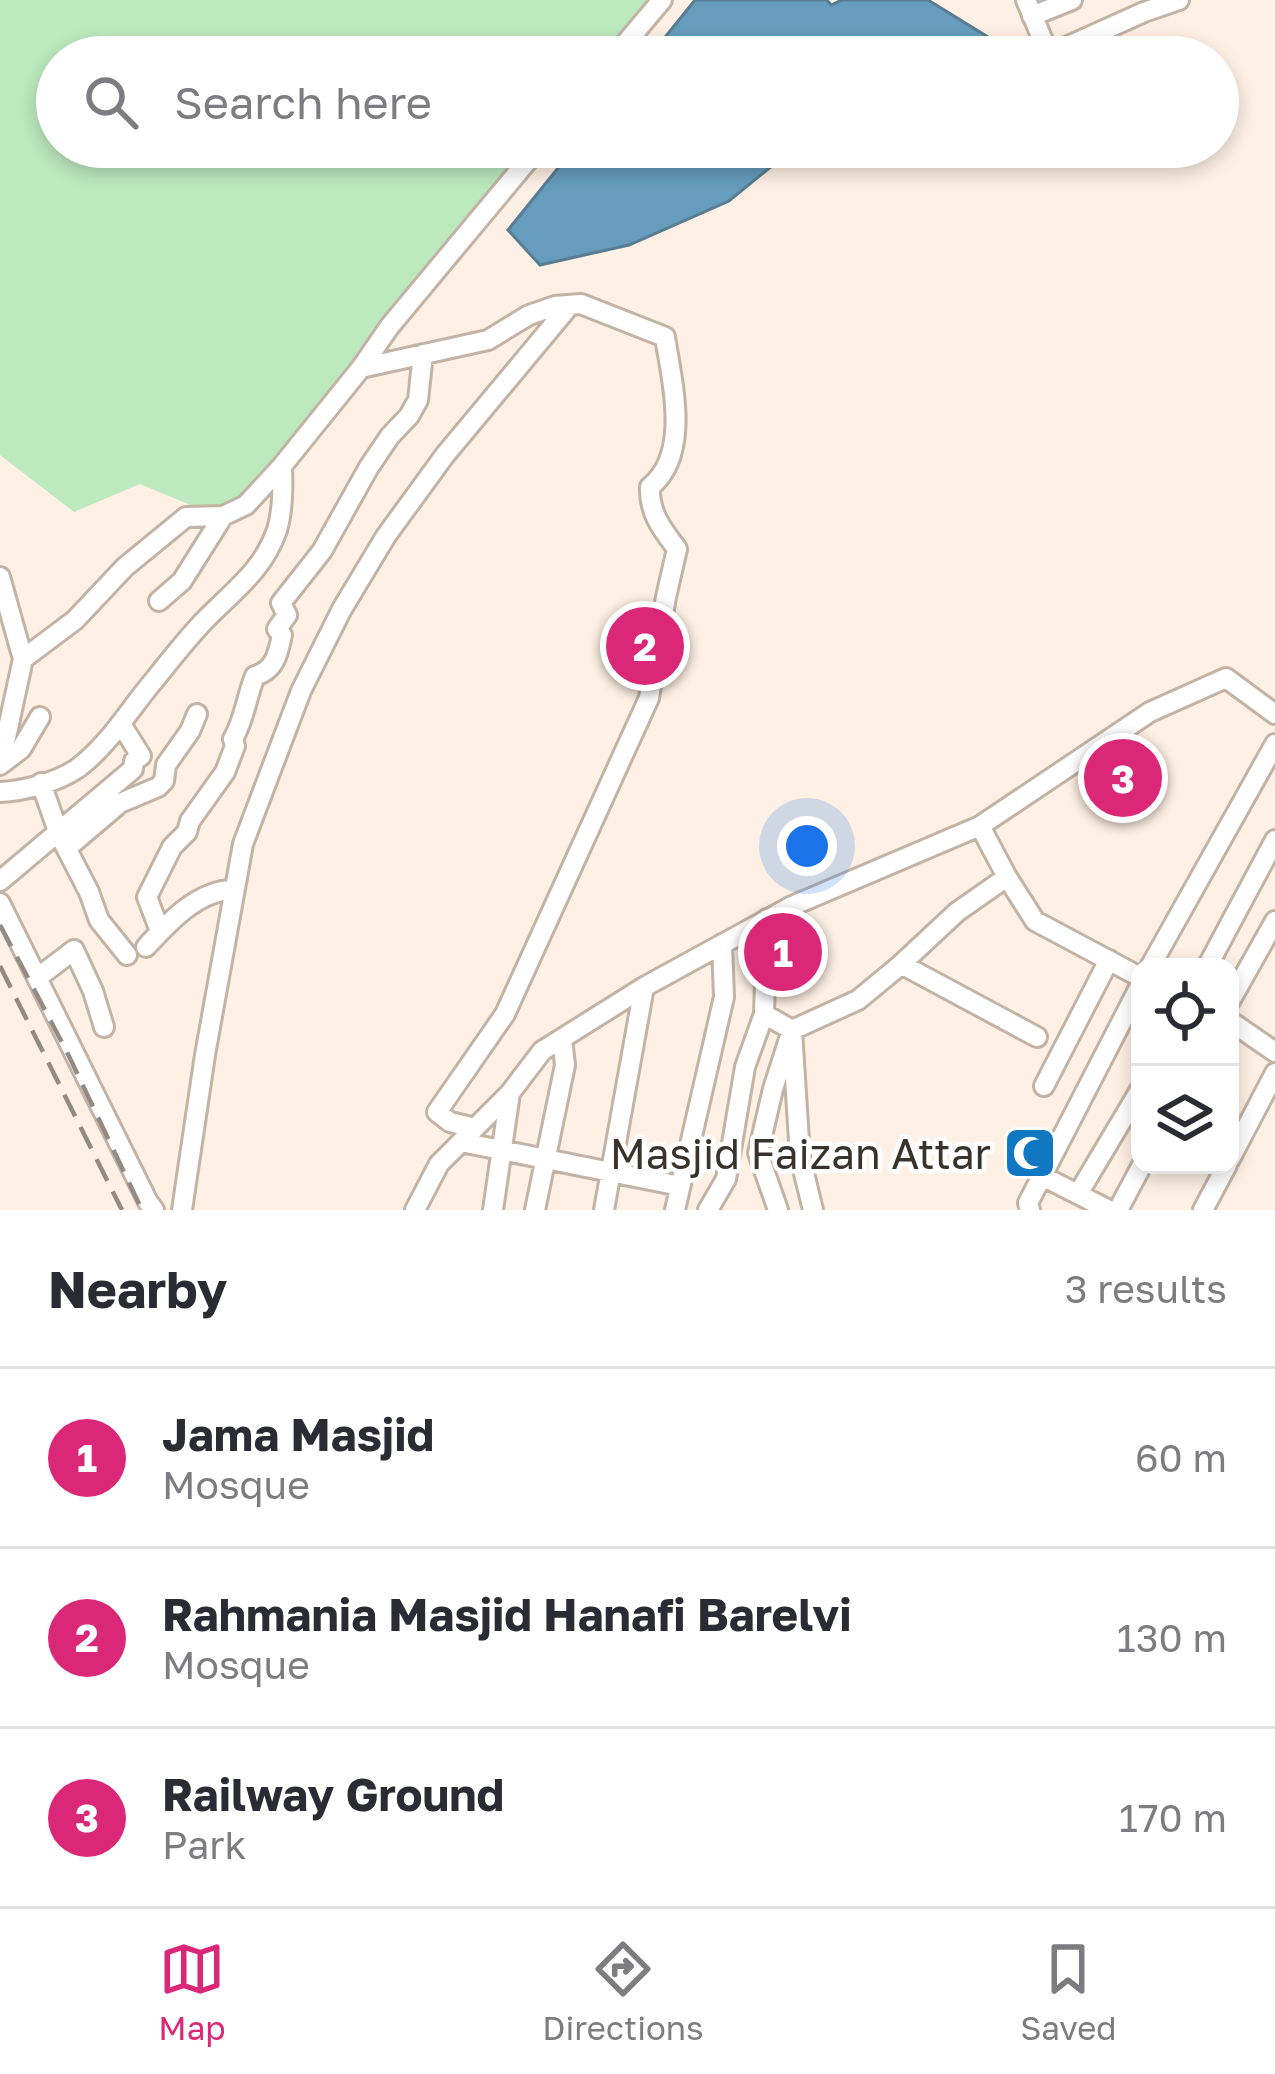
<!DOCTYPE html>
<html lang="en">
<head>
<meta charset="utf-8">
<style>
  body { margin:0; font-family:"Golos Text",sans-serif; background:#f7f7f7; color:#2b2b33 }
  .controls { position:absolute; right:36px; bottom:36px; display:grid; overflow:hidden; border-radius:24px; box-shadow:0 6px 18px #0003 }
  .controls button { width:108px; height:108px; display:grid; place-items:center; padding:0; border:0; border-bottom:3px solid #e1e1e2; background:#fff; color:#2b2b33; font:60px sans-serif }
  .you { position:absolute; left:807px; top:846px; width:42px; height:42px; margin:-30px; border:9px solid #fff; border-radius:50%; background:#1a73e8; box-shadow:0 0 0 18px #1a73e833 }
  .badge { display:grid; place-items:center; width:78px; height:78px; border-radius:50%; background:#db2777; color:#fff; font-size:39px; font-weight:700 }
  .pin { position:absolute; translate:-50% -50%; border:6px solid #fff; box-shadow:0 3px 12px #0006 }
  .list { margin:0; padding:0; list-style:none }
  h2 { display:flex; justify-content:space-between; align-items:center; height:156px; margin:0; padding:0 48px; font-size:51px }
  h2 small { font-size:39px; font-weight:400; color:#7c7c81 }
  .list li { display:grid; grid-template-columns:78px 1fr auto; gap:36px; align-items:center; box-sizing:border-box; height:180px; padding:0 48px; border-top:3px solid #e1e1e2 }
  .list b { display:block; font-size:45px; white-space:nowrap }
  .list p { margin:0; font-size:39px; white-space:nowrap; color:#7c7c81 }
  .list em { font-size:39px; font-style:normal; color:#7c7c81 }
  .icon { flex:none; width:66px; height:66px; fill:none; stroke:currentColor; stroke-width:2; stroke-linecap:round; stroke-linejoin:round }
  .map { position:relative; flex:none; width:1275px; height:1210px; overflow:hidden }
  .search { position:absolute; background:#fff; box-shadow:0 6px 18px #0003; left:36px; right:36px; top:36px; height:132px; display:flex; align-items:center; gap:30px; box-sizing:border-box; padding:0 42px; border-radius:66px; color:#7c7c81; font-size:45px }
  .sheet { height:696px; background:#fff }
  nav { display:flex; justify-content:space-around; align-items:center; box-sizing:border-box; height:168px; border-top:3px solid #e1e1e2; background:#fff; font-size:33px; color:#7c7c81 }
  nav a { display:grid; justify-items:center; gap:6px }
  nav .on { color:#db2777 }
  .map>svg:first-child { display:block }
  .green { fill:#bde9be }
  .water { fill:#669dbe; stroke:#587d92; stroke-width:3 }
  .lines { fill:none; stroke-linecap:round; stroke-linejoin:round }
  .minor-casing { stroke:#c3b3a5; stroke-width:24 }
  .minor { stroke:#fff; stroke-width:18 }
  .rail { stroke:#948a81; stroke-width:4.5; stroke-dasharray:24 12; stroke-linecap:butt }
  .labels { text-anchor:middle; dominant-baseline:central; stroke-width:9; stroke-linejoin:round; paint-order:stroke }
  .poi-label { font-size:42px; fill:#39332d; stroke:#fff; text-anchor:end }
</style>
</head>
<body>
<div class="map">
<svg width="1275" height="1210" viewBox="0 0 1275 1210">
  <rect width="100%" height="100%" fill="#fef0e4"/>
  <path class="green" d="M0 0H651L604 57H57V147H531L234 508 200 509 140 484 74 512 0 455Z"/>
  <path class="water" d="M695 0H827L831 5 842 0H928L988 37 954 57H649Z
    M575 147H795L729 201 629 245 540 265 508 230Z"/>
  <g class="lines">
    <g class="minor-casing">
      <path id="minor" d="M1026 0 1049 55
        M1032 16 1072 0
        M614 57 662 0
        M1044 57 1144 12 1179 0
        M361 368 488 340 529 315 555 306 581 304 665 337C672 382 691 454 650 487 649 513 662 529 677 549L666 597 649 698 505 1014 437 1112 450 1122 475 1128
        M0 577 23 659
        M159 601 182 581 223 516
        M0 765 23 659 75 620 125 567 186 517 223 516 246 505 282 466 361 368 390 326 539 147
        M0 765 21 749 40 717
        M41 783 59 834 89 892 99 920 127 955
        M0 792C24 791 58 782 78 768 111 743 130 708 156 678 171 659 187 639 203 622 232 592 263 571 277 530 283 510 283 487 282 466
        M980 826 1007 877 1035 921 1140 977
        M67 848 120 803 158 787 164 781 166 765 190 731 197 714
        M0 881 133 769 134 761 141 756 121 724
        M0 903 148 1202 154 1210
        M767 919 764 1014 792 1030 800 1157 813 1210
        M160 931 147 897 172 847 187 832 190 821 225 772 235 746 233 739C245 718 246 698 255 676 275 670 278 654 282 635L277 629 287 615 281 603 322 551 369 467 390 436 409 416 418 400 423 354
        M146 947C168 923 198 890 233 890
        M901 964 1037 1037
        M1150 967 1275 744
        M1207 967 1275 840
        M37 978 74 950 93 991 104 1027
        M1230 1001 1275 921
        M1230 1021 1275 1052
        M1044 1086 1109 960
        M461 1142 680 1186
        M1230 1159 1275 1073
        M1042 1176 1109 1210
        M1078 1194 1140 1090
        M182 1210 205 1055 243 844 301 691 342 609 386 536 445 455 570 305
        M415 1210 439 1164 510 1093
        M493 1210 510 1093 542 1051 644 987 792 906 980 826 1150 712 1226 678 1275 714
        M535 1210 565 1065 562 1039
        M604 1210 644 987
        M675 1210 724 997 722 944
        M708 1210 726 1179 745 1067 764 1014
        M778 1210 758 1153 773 1089 792 1030 858 1000 898 967 957 912 1007 877
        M1030 1210 1028 1203 1140 986
        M1118 1210 1142 1165
        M1203 1210 1227 1165"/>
    </g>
    <use href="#minor" class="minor"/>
    <path class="rail" d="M0 925 66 1050 142 1210
      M0 966 122 1210"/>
  </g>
  <defs>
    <g id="mosque-square" transform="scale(2.7)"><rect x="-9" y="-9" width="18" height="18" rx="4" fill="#1078c3" stroke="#fff"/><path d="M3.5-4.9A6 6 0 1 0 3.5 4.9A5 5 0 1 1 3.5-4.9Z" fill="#fff"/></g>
  </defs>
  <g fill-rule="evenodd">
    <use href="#mosque-square" x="1030" y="1153"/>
  </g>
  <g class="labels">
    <g class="poi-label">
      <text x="991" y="1153">Masjid Faizan Attar</text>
    </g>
  </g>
</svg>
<div class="controls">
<button><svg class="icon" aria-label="locate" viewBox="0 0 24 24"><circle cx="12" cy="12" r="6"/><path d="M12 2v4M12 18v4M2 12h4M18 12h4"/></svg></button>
<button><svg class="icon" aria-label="layers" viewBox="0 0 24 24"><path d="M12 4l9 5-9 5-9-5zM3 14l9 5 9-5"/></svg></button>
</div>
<div class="you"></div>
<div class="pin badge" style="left:783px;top:952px">1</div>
<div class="pin badge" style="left:645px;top:646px">2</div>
<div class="pin badge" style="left:1123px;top:778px">3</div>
<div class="search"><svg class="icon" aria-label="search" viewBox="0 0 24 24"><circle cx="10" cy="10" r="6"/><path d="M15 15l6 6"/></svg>Search here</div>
</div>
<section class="sheet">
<h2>Nearby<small>3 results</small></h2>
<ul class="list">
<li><span class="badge">1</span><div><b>Jama Masjid</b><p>Mosque</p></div><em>60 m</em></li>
<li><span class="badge">2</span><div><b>Rahmania Masjid Hanafi Barelvi</b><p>Mosque</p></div><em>130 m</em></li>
<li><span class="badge">3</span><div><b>Railway Ground</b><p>Park</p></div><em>170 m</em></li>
</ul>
</section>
<nav>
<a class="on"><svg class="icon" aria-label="map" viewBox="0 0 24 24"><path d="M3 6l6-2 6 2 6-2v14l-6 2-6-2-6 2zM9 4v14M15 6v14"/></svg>Map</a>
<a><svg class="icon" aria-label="directions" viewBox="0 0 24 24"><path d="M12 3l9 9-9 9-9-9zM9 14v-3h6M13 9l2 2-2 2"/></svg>Directions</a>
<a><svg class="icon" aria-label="saved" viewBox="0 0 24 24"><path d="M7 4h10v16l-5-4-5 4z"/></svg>Saved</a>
</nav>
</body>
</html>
